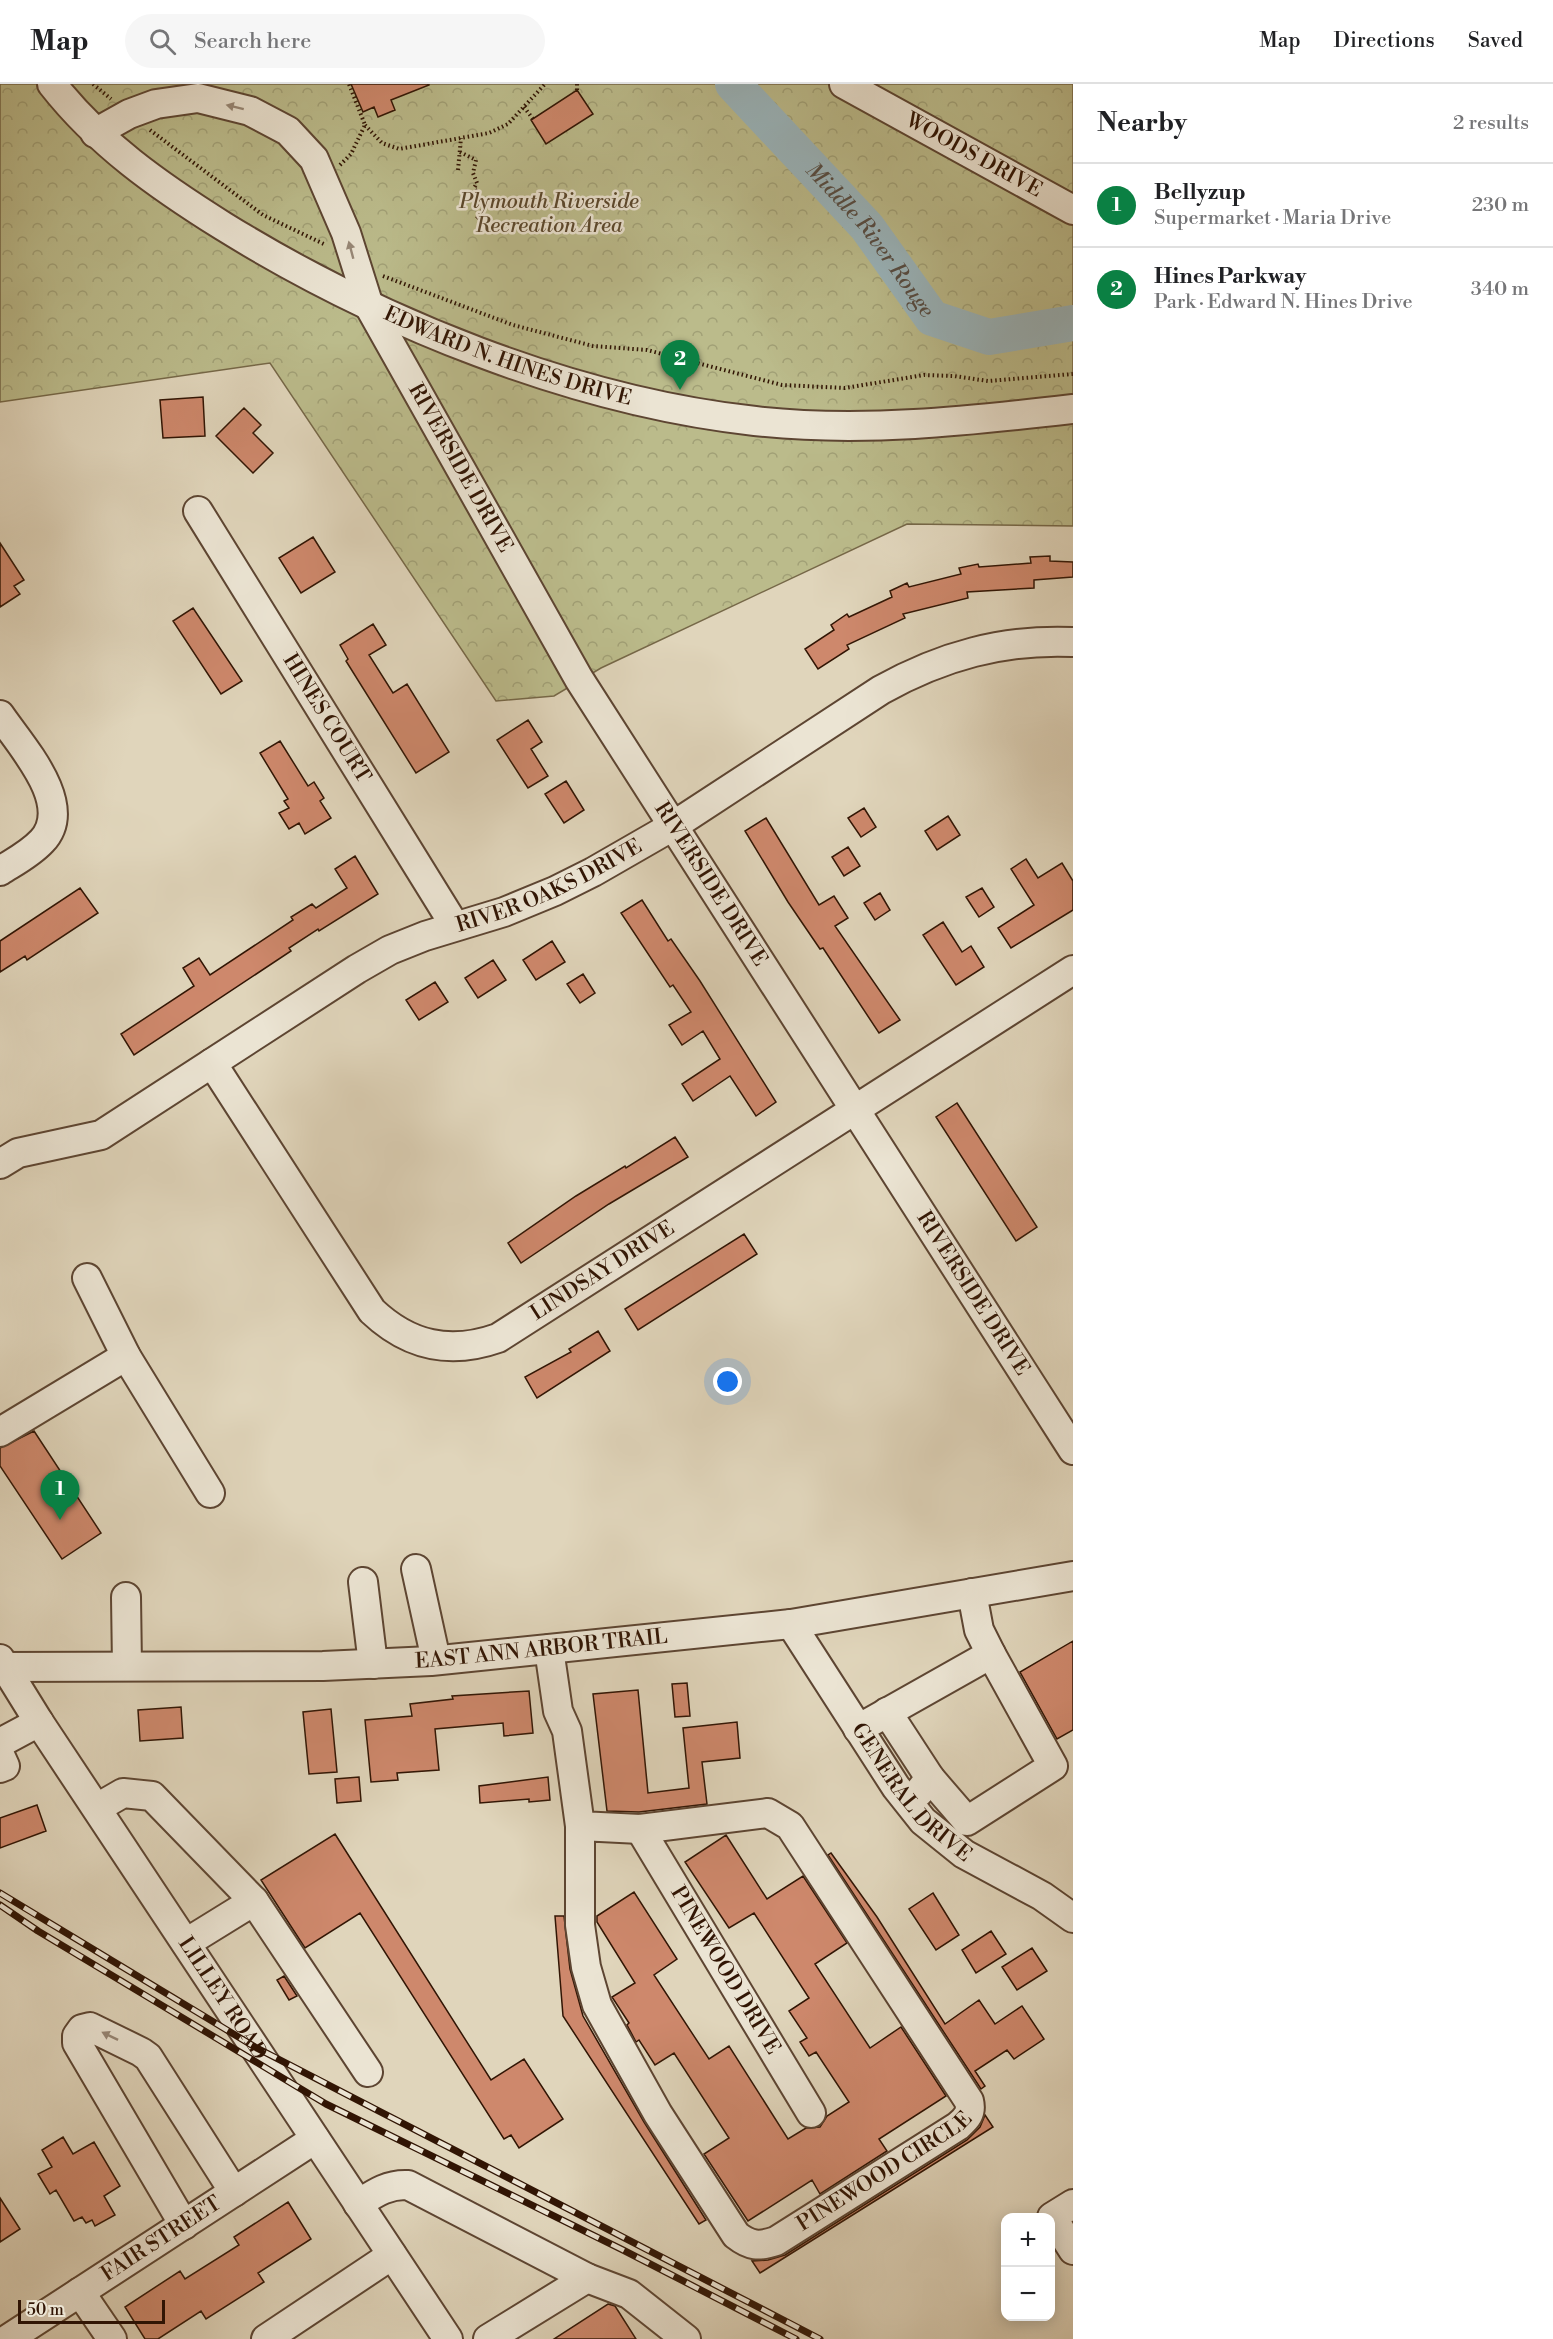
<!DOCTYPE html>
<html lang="en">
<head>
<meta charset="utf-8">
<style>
  body { margin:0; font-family:"Libre Bodoni",serif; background:#f6f6f6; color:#202124 }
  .controls { position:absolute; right:18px; bottom:18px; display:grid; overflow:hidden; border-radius:12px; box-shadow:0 3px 15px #0003 }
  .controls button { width:54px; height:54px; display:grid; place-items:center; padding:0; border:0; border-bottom:2px solid #e0e0e0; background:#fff; color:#202124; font:30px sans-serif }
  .scale { position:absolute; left:18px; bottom:15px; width:147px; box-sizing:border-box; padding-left:6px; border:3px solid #311504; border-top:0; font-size:16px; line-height:21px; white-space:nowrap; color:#311504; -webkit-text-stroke:4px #ebe4d3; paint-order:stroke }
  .you { position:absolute; left:728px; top:1298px; width:21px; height:21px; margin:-15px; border:4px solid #fff; border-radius:50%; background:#1a73e8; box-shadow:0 0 0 9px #1a73e833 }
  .badge { display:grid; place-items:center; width:39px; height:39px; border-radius:50%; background:#0b8043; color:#fff; font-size:20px; font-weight:700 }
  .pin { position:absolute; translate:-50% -50px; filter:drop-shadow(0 2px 3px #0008) }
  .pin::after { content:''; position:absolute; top:32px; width:21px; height:18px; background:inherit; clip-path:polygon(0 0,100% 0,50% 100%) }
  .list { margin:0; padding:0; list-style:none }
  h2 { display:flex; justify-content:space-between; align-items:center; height:78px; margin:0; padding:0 24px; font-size:26px }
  h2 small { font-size:20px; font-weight:400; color:#757577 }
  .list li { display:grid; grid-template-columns:39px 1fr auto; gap:18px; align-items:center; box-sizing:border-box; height:84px; padding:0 24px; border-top:2px solid #e0e0e0 }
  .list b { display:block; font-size:22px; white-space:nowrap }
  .list p { margin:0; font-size:20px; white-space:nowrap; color:#757577 }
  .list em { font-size:20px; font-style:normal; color:#757577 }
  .icon { flex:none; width:33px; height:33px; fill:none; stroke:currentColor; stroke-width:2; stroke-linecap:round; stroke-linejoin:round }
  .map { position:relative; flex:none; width:1073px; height:2255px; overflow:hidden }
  header { display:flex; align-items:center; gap:36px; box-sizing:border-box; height:84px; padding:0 30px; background:#fff; border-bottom:2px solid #e0e0e0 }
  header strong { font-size:28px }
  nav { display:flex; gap:33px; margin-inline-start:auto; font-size:21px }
  .search { width:420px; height:54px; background:#f6f6f6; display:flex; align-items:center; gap:15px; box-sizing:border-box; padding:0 21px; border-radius:33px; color:#757577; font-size:22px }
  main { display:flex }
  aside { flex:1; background:#fff }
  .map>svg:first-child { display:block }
  .forest { fill:url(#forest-crowns); stroke:#766848; stroke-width:1.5 }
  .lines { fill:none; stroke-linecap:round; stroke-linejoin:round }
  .river { stroke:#9ab5bc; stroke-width:36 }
  .building { fill:#ce886c; stroke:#311504; stroke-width:1.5 }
  .minor-casing { stroke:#5d4532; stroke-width:32 }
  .path { stroke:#311504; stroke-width:4; stroke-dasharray:1.5 3; stroke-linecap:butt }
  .minor { stroke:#ebe4d3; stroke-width:28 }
  .rail-casing { stroke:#311504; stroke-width:7 }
  .rail { stroke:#ebe4d3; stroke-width:4.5; stroke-dasharray:14; stroke-linecap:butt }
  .oneway { fill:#978776 }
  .labels { text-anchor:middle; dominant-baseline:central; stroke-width:5; stroke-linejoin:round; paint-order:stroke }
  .street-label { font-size:21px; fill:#311504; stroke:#ebe4d3 }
  .park-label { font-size:21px; font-style:italic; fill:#5a472c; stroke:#ebe4d3 }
  .water-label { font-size:22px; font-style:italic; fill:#564d44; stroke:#ebe4d3 }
</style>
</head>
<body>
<header>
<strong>Map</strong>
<div class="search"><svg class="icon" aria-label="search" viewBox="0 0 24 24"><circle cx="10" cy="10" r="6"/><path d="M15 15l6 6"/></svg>Search here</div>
<nav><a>Map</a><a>Directions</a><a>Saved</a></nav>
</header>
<main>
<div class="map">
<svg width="1073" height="2255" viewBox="0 0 1073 2255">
  <defs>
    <pattern id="forest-crowns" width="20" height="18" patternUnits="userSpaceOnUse" patternTransform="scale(1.5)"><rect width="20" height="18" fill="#bbbb8b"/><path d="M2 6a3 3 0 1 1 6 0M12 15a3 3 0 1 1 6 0" fill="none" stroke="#a1a076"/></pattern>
  </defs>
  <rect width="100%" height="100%" fill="#e0d5bb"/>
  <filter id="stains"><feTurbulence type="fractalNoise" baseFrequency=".00333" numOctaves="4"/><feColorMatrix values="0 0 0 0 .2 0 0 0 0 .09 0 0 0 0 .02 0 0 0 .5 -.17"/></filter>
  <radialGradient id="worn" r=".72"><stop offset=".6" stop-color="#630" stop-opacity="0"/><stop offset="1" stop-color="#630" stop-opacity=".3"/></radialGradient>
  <path class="forest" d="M0 0H1073V442L907 440 601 584 554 612 496 617 270 279 0 318Z"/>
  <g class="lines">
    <path class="river" id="s1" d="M733 0 867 143 932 234 989 253 1073 239"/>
  </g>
  <path class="building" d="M351 0H429V1L391 16 395 26 378 33 374 23 363 28Z
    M577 6 593 30 546 60 531 36Z
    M203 313 205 352 163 354 160 316Z
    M244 324 261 341 253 349 273 369 253 389 216 352Z
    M313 453 335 488 301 509 279 474Z
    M0 459 24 496 14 502 20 510 0 523Z
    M1050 472V477L1073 478V493L1034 496V504L967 508 968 514 903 530 905 534 847 561 849 565 818 585 805 565 834 546 831 541 847 530 849 533 892 513 890 507 907 499 909 503 961 490 959 484 978 480 979 483 1031 479 1030 473Z
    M193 524 242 597 221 610 173 537Z
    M373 540 386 561 369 571 393 609 407 600 449 668 416 689 346 577 348 575 340 561Z
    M528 636 542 658 531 665 548 692 528 704 497 656Z
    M280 657 308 702 314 698 324 714 320 717 331 734 305 750 299 739 289 745 279 729 289 724 284 717 288 715 260 669Z
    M566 697 584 726 564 739 545 710Z
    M864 724 876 743 861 753 848 734Z
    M948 732 960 751 937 766 925 747Z
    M766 734 819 821 834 812 848 834 835 842 900 936 879 949 823 864 820 865 788 818 745 747Z
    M848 763 860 782 844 792 832 773Z
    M355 772 378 810 319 847 318 845 289 864 291 867 134 971 121 950 194 902 183 884 199 874 210 891 293 836 291 833 312 820 316 824 347 804 335 785Z
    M1026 775 1038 794 1062 779 1073 797V826L1011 864 998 844 1034 821 1011 785Z
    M80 804 98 829 27 876 25 872 0 888V857Z
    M982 804 994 823 979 833 966 813Z
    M880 809 890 826 875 836 864 819Z
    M642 816 668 857 671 855 700 897 776 1018 756 1032 730 992 693 1017 682 1000 720 975 703 947 682 961 669 941 691 928 673 901 670 903 621 829Z
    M943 838 962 868 971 862 984 883 956 901 923 851Z
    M552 857 565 878 536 896 523 876Z
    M493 876 506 896 478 914 465 894Z
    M583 890 595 909 580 919 567 900Z
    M435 898 448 918 419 936 406 916Z
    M957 1019 1037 1143 1016 1157 936 1033Z
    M675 1053 688 1073 609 1120 521 1179 508 1159 576 1112 625 1082 626 1084Z
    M744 1150 757 1170 638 1246 625 1225Z
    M598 1247 610 1267 537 1314 525 1293 571 1268 569 1265Z
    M34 1347 101 1449 62 1475 0 1382V1364Z
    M1073 1557V1646L1057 1655 1020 1588Z
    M687 1599 690 1632 675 1633 672 1600Z
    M638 1606 648 1709 689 1704 683 1644 737 1638 740 1674 702 1678 707 1720 639 1728 607 1727 593 1610Z
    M529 1607 533 1649 504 1652 503 1639 435 1645 439 1686 397 1689 398 1696 371 1698 365 1636 412 1632 410 1620 453 1615 452 1612Z
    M181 1623 183 1654 140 1657 138 1626Z
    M331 1625 337 1688 309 1690 303 1628Z
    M359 1693 361 1717 337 1719 335 1695Z
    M548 1693 550 1716 529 1718V1715L480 1719 479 1702Z
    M37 1721 46 1747 0 1764V1734Z
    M335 1750 491 1996 524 1975 563 2035 519 2064 511 2051 504 2055 360 1829 305 1864 261 1796Z
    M726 1751 767 1815 803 1792 847 1859 815 1880 870 1964 901 1943 946 2012 879 2055 887 2067 820 2110 812 2096 748 2137 704 2070 729 2054 674 1969 655 1981 639 1956 636 1958 627 1941 629 1939 612 1913 635 1899 597 1838V1832L634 1808 677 1875 654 1891 709 1975 729 1962 788 2055 806 2044 820 2043 827 2032 849 2018 816 1968 809 1972 800 1958 807 1954 789 1927 809 1914 754 1829 729 1844 685 1778Z
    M831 1769 877 1833 945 1940 979 1916 995 1940 1022 1922 1044 1955 1014 1975 1007 1966 975 1987 985 2002 981 2005 828 1771Z
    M933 1809 959 1851 936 1866 909 1825Z
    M555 1832H564L570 1885 583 1932 644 2038 706 2136 699 2140 563 1932Z
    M991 1847 1006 1870 976 1889 962 1866Z
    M1032 1864 1047 1887 1017 1906 1002 1883Z
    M284 1892 297 1912 289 1916 277 1896Z
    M985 2031 993 2043 760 2189 752 2177 768 2176 785 2171 967 2056 980 2043Z
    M63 2053 73 2070 94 2058 120 2102 104 2112 115 2131 95 2142 92 2136 86 2139 82 2133 74 2137 56 2106 50 2110 38 2090 52 2083 42 2066Z
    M0 2114 20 2145 0 2158Z
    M288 2118 311 2155 258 2189 264 2198 206 2235 201 2227 158 2255H145L125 2223 180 2187 185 2195 239 2161 234 2153Z
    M608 2220 615 2222 636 2255H554Z"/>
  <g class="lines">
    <g class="minor-casing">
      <g id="minor">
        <path id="s2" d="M52 0C99 60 159 102 223 142 378 238 573 317 755 337 861 349 968 337 1073 325"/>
        <path id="s3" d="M844 0 1073 126"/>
        <path id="s4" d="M95 49 129 30 156 20 198 14 250 27 288 47 314 75 346 149 369 222 579 595 1073 1366"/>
        <path id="s5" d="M198 427 455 842"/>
        <path d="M0 631C21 662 76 721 42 757 30 770 14 778 0 787"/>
        <path id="s6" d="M212 979 372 1227C409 1262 450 1271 498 1254L1073 886"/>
        <path id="s7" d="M0 1080 18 1069 101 1051 357 885 390 866 425 852 504 828 555 807 593 788 673 742 881 606C942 572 1003 555 1073 558"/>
        <path d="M87 1194 126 1272 210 1409"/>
        <path d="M0 1348 126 1272"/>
        <path d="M416 1485 436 1576"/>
        <path d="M363 1498 373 1580"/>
        <path d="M126 1513 127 1582"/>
        <path id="s8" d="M791 1540 896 1703 923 1737 964 1770 1042 1812 1073 1834"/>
        <path id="s9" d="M549 1565 558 1627 567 1647 580 1742V1841L586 1883 597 1921 658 2030 736 2151C750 2162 759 2163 776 2157L958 2042C967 2034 972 2029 969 2017L790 1742 768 1729 640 1745 580 1742"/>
        <path id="s10" d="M0 1575 39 1638 448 2255"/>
        <path id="s11" d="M0 1583 323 1582 431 1577 791 1540 1073 1492"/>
        <path d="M887 1628 930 1694 919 1708"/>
        <path d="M858 1645 991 1570 979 1546 972 1509"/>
        <path d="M0 1659 39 1638"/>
        <path d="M0 1671 5 1682 0 1684"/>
        <path d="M930 1694 967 1737 1053 1682 991 1570"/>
        <path d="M97 1724 123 1709 152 1712 254 1817"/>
        <path id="s12" d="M640 1745 811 2029"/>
        <path d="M186 1859 254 1817 368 1988"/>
        <path d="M358 2120C375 2109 388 2100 408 2101L587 2194"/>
        <path d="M1073 2120 1052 2133 1073 2166"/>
        <path d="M184 2141 77 1959V1952L82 1945 90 1943 141 1968 148 1973 234 2108"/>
        <path d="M80 2208 112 2255"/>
        <path id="s13" d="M8 2255 315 2055"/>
        <path d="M266 2255 392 2171"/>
        <path d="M488 2255 587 2194 629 2210 686 2255"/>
      </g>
    </g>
    <path class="path" d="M93 0 111 15
      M577 0V6
      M524 23 533 35
      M365 41 382 59 399 65 489 49 508 40 545 0
      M150 46 263 131 326 161
      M460 68 476 76 473 89 477 99 474 104C483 116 487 126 475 136
      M340 81 351 70 365 41 349 0
      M458 86 461 54
      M383 192 513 241 593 262 647 266 782 301 845 304 924 291 954 292 988 297 1073 290"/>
    <use href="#minor" class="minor"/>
    <g class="rail-casing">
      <path id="rail" d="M0 1809 255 1963 820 2255
        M0 1821 38 1847 326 2020 623 2166 796 2255"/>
    </g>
    <use href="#rail" class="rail"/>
  </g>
  <defs><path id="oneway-solid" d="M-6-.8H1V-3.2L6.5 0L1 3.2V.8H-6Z" transform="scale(1.5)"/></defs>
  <g class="oneway">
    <use href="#oneway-solid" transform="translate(235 23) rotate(-166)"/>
    <use href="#oneway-solid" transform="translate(351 166) rotate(-105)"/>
    <use href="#oneway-solid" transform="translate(110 1952) rotate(-154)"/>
  </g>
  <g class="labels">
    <g class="street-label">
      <text stroke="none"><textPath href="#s3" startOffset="148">WOODS DRIVE</textPath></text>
      <text stroke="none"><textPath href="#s2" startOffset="538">EDWARD N. HINES DRIVE</textPath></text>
      <text stroke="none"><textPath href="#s4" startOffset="588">RIVERSIDE DRIVE</textPath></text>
      <text stroke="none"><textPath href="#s5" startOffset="244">HINES COURT</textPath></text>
      <text stroke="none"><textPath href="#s7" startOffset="621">RIVER OAKS DRIVE</textPath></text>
      <text stroke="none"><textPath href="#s4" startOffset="1074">RIVERSIDE DRIVE</textPath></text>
      <text stroke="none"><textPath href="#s6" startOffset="556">LINDSAY DRIVE</textPath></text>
      <text stroke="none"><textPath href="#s4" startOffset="1560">RIVERSIDE DRIVE</textPath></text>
      <text stroke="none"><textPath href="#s11" startOffset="542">EAST ANN ARBOR TRAIL</textPath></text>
      <text stroke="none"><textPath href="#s8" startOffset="208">GENERAL DRIVE</textPath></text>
      <text stroke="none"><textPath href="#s12" startOffset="165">PINEWOOD DRIVE</textPath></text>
      <text stroke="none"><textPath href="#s10" startOffset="406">LILLEY ROAD</textPath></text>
      <text stroke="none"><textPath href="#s9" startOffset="802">PINEWOOD CIRCLE</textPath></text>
      <text stroke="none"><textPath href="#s13" startOffset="183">FAIR STREET</textPath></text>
    </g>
    <g class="park-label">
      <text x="549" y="118">Plymouth Riverside<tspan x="549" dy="24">Recreation Area</tspan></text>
    </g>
    <g class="water-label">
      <text stroke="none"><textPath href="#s1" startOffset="208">Middle River Rouge</textPath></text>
    </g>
  </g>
  <rect width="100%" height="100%" filter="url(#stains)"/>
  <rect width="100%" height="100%" fill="url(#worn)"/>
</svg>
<div class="controls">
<button>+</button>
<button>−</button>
</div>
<div class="scale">50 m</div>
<div class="you"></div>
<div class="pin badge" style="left:60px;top:1436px">1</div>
<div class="pin badge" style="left:680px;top:306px">2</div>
</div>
<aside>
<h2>Nearby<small>2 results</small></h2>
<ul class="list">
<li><span class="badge">1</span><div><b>Bellyzup</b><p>Supermarket · Maria Drive</p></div><em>230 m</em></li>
<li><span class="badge">2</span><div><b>Hines Parkway</b><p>Park · Edward N. Hines Drive</p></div><em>340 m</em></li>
</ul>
</aside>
</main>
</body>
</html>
